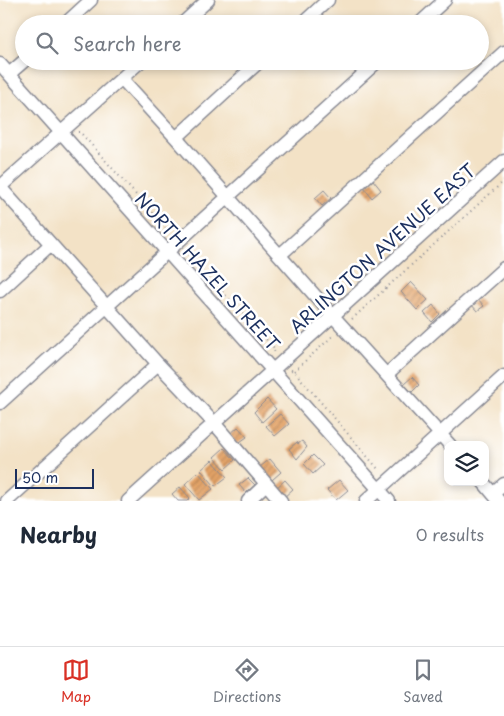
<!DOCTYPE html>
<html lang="en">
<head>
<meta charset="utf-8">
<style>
  body { margin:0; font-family:"Playpen Sans",sans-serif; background:#f6f6f7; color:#1f2937 }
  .controls { position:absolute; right:15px; bottom:15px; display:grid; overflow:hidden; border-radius:10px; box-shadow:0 2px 8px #0003 }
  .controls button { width:45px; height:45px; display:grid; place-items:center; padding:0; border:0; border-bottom:1px solid #e0e1e3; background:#fff; color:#1f2937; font:25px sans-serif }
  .scale { position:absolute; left:15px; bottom:12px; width:79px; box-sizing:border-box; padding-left:5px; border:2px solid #1b2f5e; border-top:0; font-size:14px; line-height:18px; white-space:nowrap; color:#1b2f5e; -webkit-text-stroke:4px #fff; paint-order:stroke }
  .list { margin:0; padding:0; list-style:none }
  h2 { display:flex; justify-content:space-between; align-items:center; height:65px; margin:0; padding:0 20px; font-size:21px }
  h2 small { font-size:16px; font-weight:400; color:#747a83 }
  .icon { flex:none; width:28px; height:28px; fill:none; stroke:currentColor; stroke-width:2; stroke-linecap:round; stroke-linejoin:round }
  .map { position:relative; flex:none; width:504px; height:501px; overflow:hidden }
  .search { position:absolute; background:#fff; box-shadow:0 2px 8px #0003; left:15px; right:15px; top:15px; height:55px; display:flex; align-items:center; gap:12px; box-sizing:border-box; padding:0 18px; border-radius:28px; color:#747a83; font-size:19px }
  .sheet { height:145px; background:#fff }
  nav { display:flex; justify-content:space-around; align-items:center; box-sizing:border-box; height:70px; border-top:1px solid #e0e1e3; background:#fff; font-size:14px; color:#747a83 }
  nav a { display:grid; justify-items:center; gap:2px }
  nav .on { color:#d93025 }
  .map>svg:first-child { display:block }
  .building { fill:url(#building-hatch) }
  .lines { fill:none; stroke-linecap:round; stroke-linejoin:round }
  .minor-casing { stroke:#878892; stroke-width:15 }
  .path { stroke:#878892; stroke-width:2; stroke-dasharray:1 4; stroke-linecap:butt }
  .minor { stroke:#fff; stroke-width:12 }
  .labels { text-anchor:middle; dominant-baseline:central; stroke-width:5; stroke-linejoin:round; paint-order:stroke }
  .street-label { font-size:18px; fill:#1b2f5e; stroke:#fff }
</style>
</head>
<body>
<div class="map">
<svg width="504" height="501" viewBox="0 0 504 501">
  <defs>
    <pattern id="building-hatch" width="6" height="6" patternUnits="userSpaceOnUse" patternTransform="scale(1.25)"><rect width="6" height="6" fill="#e4a366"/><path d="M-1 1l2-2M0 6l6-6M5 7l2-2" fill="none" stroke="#b88557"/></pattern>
  </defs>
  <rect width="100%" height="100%" fill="#fff"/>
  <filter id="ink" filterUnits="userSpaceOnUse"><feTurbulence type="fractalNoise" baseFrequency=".02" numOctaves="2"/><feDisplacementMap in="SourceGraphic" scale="10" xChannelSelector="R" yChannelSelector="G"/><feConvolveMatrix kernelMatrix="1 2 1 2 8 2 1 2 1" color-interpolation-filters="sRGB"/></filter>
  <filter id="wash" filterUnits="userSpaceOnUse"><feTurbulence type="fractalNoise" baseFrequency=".0096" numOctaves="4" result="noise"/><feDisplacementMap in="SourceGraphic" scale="20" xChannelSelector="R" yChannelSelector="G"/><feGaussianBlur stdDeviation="1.12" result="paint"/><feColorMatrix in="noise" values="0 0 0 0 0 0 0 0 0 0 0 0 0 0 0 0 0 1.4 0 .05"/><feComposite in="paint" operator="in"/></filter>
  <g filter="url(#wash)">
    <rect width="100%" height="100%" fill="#f3e2c6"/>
    <g id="blocks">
      <path class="building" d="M373 180 381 190 372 198 364 188Z
        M324 190 331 198 322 206 315 198Z
        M411 282 428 300 417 310 401 292Z
        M477 298 484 306 477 311 471 304Z
        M433 305 440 314 432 322 424 313Z
        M412 377 419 385 412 392 404 384Z
        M267 399 276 409 262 422 254 412Z
        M280 414 289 424 275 436 266 426Z
        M238 427 247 437 237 444 229 435Z
        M302 441 307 447 297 459 289 449 297 442 298 444Z
        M224 448 235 460 225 469 214 457Z
        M313 455 323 465 313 474 304 464Z
        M270 459 281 472 272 480 260 467Z
        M212 460 227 477 215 486 201 470Z
        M198 472 213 489 199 500 185 484Z
        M248 478 255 485 246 493 239 485Z
        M285 480 293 489 283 498 275 489Z
        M339 480 348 490 336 500 327 490Z
        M180 487 190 498 187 501H178L172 494Z"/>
    </g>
  </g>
  <g filter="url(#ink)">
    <use href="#blocks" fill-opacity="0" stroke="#878892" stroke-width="1"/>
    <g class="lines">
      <g class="minor-casing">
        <path id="minor" d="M65 24 91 0
          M182 24 208 0
          M302 24 328 0
          M419 24 445 0
          M0 64 389 501
          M9 74 24 61
          M122 79 176 138 333 316 450 445
          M176 138 260 61
          M0 187 158 364 214 423 281 501
          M0 187 141 61
          M280 255 504 52
          M0 291 51 244
          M387 374 504 268
          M0 403 378 61
          M483 482 499 501
          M493 494 504 484
          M7 501 158 364
          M128 501 504 161
          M248 501 266 484
          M366 501 504 376"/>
      </g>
      <path class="path" d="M78 132H80L170 233
        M185 251 275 349 274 352
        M352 319 504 181
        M291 370 294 371 379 470
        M294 371 335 334"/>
      <use href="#minor" class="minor"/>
    </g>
  </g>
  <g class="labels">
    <g class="street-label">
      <text transform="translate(382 248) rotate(-42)">ARLINGTON AVENUE EAST</text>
      <text transform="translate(208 271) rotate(48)">NORTH HAZEL STREET</text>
    </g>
  </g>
</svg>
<div class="controls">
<button><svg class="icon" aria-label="layers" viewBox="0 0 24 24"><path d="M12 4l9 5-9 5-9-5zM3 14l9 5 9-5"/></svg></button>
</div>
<div class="scale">50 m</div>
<div class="search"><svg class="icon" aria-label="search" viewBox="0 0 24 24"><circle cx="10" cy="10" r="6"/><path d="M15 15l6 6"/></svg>Search here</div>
</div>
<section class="sheet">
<h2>Nearby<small>0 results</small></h2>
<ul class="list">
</ul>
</section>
<nav>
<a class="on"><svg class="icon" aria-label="map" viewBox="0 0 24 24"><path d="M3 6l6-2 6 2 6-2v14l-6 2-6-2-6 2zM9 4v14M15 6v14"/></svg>Map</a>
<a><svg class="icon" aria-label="directions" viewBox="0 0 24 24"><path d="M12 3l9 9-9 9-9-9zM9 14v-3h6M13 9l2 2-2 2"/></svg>Directions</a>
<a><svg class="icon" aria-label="saved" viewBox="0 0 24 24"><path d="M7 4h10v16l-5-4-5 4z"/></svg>Saved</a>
</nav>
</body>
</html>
